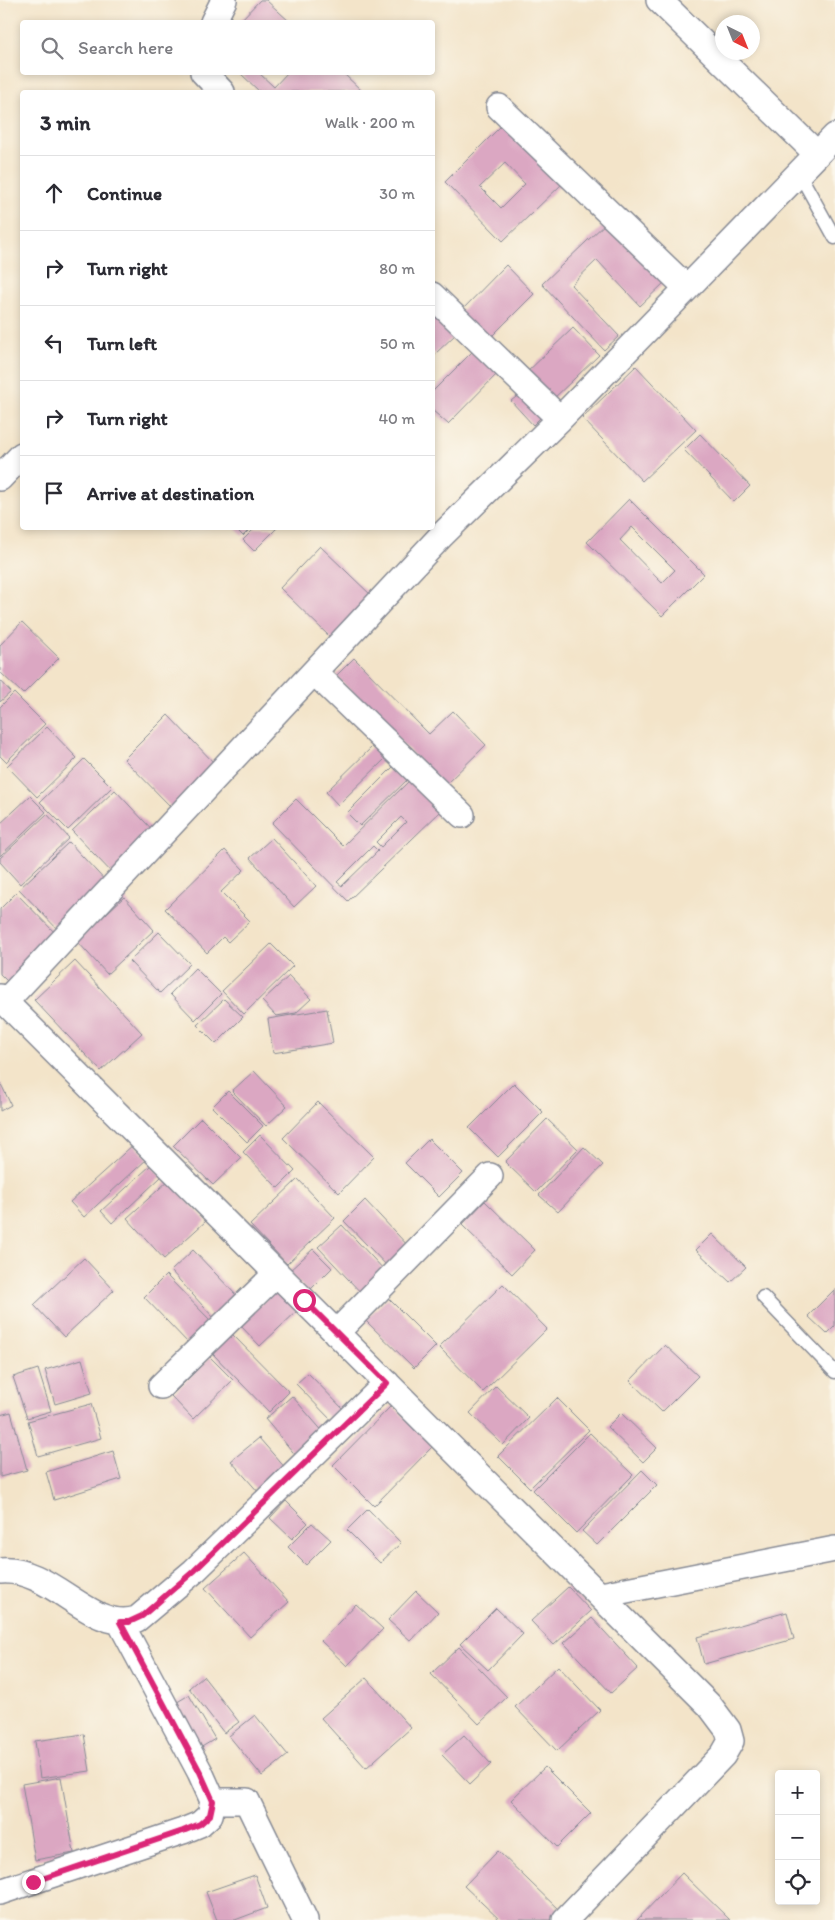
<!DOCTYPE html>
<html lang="en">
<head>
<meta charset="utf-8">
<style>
  body { margin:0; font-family:Itim,sans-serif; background:#f7f7f7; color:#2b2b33 }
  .controls { position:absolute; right:15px; bottom:15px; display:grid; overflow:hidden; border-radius:5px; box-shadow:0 2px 8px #0003 }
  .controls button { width:45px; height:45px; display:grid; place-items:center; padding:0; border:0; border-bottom:1px solid #e1e1e2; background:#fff; color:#2b2b33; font:25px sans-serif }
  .compass { position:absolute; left:715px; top:15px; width:45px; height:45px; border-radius:50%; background:#fff; box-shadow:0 2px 8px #0003; rotate:137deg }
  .stop { position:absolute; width:15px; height:15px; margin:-11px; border:4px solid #db2777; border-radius:50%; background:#fff }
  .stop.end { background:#db2777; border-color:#fff; box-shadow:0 1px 5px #0008 }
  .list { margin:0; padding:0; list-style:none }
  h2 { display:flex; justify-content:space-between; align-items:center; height:65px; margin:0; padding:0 20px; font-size:21px }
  h2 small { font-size:16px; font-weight:400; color:#7c7c81 }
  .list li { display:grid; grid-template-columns:32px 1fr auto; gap:15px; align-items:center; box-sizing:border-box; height:75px; padding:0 20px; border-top:1px solid #e1e1e2 }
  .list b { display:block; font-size:19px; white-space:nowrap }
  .list em { font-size:16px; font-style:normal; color:#7c7c81 }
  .icon { flex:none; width:28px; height:28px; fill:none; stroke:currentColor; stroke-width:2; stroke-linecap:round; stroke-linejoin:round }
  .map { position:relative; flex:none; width:835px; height:1920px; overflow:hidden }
  .search { position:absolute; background:#fff; box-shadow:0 2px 8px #0003; left:20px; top:20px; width:415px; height:55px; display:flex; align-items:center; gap:12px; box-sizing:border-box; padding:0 18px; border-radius:5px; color:#7c7c81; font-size:19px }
  .panel { position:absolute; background:#fff; box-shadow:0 2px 8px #0003; left:20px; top:90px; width:415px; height:440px; border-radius:5px }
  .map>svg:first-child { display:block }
  .building { fill:#dba7c2; fill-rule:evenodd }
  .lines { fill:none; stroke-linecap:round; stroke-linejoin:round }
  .service-casing { stroke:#878a94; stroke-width:15 }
  .minor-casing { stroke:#878a94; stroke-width:28 }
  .service { stroke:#fff; stroke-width:12 }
  .minor { stroke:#fff; stroke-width:25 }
  .route { stroke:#db2777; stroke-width:6 }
</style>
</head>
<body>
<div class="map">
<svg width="835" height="1920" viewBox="0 0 835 1920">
  <rect width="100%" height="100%" fill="#fbf7ec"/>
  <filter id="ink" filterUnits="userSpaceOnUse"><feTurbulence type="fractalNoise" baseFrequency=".02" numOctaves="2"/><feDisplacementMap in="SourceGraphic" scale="10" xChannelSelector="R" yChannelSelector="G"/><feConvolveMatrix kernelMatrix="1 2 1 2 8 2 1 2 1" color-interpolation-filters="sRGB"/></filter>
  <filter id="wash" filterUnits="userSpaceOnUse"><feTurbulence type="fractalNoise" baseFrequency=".0096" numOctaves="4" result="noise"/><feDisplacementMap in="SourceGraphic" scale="20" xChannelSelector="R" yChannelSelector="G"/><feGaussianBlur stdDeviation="1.12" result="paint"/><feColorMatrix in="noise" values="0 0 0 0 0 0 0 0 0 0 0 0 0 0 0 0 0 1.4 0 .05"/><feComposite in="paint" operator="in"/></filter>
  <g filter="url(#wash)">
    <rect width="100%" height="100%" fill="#f3e4c9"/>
    <g id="blocks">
      <path class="building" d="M260 0H266L290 22H239Z
        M239 72H258L274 87 288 72H342L363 92H260Z
        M504 123 563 183 503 241 445 182ZM505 163 525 184 501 208 480 187Z
        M608 221 666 281 640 306 597 260 571 285 619 336 604 350 542 284Z
        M506 265 534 294 487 341 459 313Z
        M432 308 456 334 435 354 432 352Z
        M573 328 599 355 551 401 525 374Z
        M477 347 501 370 448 424 432 410V392Z
        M636 366 696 430 642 481 582 418Z
        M521 393 542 416 533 425 511 401Z
        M700 434 750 486 734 502 684 450Z
        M629 499 704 574 662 616 587 542ZM632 527 675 570 662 583 620 540Z
        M235 528H251L243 536Z
        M255 528H277L254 551 243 540Z
        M320 546 374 598 333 640 280 588Z
        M22 622 59 658 23 694 0 672V645Z
        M354 658 429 734 453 711 486 745 444 786 336 676Z
        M0 680 11 692 0 702Z
        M14 693 45 724 6 762 0 756V707Z
        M168 715 216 765 171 807 124 759Z
        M47 727 77 758 37 797 7 766Z
        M374 745 386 758 338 805 326 792Z
        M84 759 112 787 68 830 40 802Z
        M396 764 410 777 360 826 347 813Z
        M412 778 443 809 348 901 272 823 296 799 343 846ZM401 817 406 822 381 847 376 842ZM373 846 378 851 342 886 337 882Z
        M115 790 159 837 116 877 72 831Z
        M30 796 46 812 0 856V824Z
        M47 814 69 838 20 884 0 862V858Z
        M272 838 316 886 294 907 250 858Z
        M69 842 110 886 61 933 19 889Z
        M225 850 244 870 221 892 250 921 228 942 223 937 207 953 165 909Z
        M16 893 59 937 10 984 0 974V909Z
        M124 897 154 930 107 974 77 941Z
        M159 932 190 964 160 993 129 961Z
        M271 944 293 966 244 1014 222 991Z
        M75 961 142 1033 101 1071 34 1000Z
        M195 968 221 994 195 1020 170 994Z
        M289 976 311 999 296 1013 276 1016 262 1001Z
        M224 999 243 1017 216 1044 197 1025Z
        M327 1009 333 1043 273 1053 268 1019Z
        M254 1071 287 1106 266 1126 232 1091Z
        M0 1082 11 1105 0 1111Z
        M514 1083 543 1112 498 1157 469 1128Z
        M228 1091 263 1126 247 1142 212 1107Z
        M318 1102 374 1157 339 1193 283 1138Z
        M201 1118 241 1158 213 1185 173 1146Z
        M547 1119 578 1149 536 1192 505 1162Z
        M260 1135 295 1171 278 1188 243 1152Z
        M429 1139 463 1173 439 1197 405 1163Z
        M134 1144 147 1159 84 1217 70 1202Z
        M584 1147 603 1165 558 1212 539 1195Z
        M151 1165 161 1177 112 1223 101 1211Z
        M298 1179 335 1218 287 1264 250 1225Z
        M169 1180 206 1221 164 1259 127 1218Z
        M365 1200 411 1249 390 1269 344 1221Z
        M485 1201 535 1250 512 1274 462 1225Z
        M342 1225 387 1273 364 1296 318 1247Z
        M712 1234 746 1267 730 1282 696 1250Z
        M313 1249 332 1268 308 1292 288 1272Z
        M193 1250 237 1296 214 1318 171 1271Z
        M84 1258 114 1290 64 1337 34 1305Z
        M166 1275 212 1322 189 1344 144 1297Z
        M503 1284 547 1329 483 1392 439 1347Z
        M277 1289 297 1311 260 1346 239 1324Z
        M835 1289V1326L827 1334 808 1316Z
        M388 1298 436 1346 414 1368 365 1320Z
        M231 1333 289 1392 269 1412 211 1352Z
        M665 1345 698 1376 662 1412 630 1381Z
        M210 1357 233 1380 193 1419 171 1396Z
        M82 1359 92 1393 55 1404 45 1370Z
        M38 1369 51 1411 27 1418 13 1377Z
        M308 1373 347 1413 335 1424 296 1384Z
        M496 1386 529 1418 503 1445 470 1413Z
        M292 1396 325 1434 298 1458 265 1419Z
        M557 1398 589 1430 530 1488 498 1456Z
        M91 1404 101 1438 38 1456 28 1421Z
        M392 1405 433 1446 374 1506 333 1465Z
        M11 1412 27 1470 0 1477V1415Z
        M621 1413 657 1448 643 1462 607 1427Z
        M590 1433 633 1475 576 1533 533 1490Z
        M259 1438 287 1470 260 1494 231 1461Z
        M113 1451 121 1479 54 1500 46 1472Z
        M642 1470 657 1485 597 1545 582 1531Z
        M286 1501 308 1523 292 1539 270 1518Z
        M368 1509 401 1543 380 1563 347 1530Z
        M312 1523 331 1540 306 1565 288 1547Z
        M244 1553 289 1602 250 1637 205 1588Z
        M568 1587 591 1611 554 1645 531 1621Z
        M416 1591 438 1612 411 1641 388 1620Z
        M356 1604 383 1629 347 1666 321 1641Z
        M496 1608 523 1634 488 1670 460 1644Z
        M787 1612 794 1639 704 1664 697 1637Z
        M592 1618 638 1668 611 1693 564 1643Z
        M459 1647 507 1697 479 1724 431 1674Z
        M558 1666 600 1710 557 1751 515 1707Z
        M203 1676 239 1722 224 1733 189 1688Z
        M366 1678 411 1728 366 1768 321 1718Z
        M189 1695 215 1739 195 1751 169 1707Z
        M255 1715 288 1755 262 1776 229 1736Z
        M84 1734 90 1771 40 1778 35 1741Z
        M464 1735 491 1764 470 1784 442 1755Z
        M545 1767 591 1813 557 1847 511 1800Z
        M61 1777 74 1853 35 1860 22 1784Z
        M498 1851 560 1911 551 1920H500L464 1886Z
        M682 1873 730 1920H637Z
        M255 1875 267 1908 235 1920H217L206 1892Z"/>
    </g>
  </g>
  <g filter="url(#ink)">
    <use href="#blocks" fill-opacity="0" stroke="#878a94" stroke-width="1"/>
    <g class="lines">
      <g class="service-casing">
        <path id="service" d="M799 173 835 238
          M763 1297 835 1372"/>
      </g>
      <g class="minor-casing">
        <path id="minor" d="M659 0 817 154
          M213 22 224 0
          M203 72 222 92
          M499 107 686 287
          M432 295 560 419
          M0 478 22 455
          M315 673 462 815
          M0 997 710 1706 728 1730 731 1741 723 1755 565 1920
          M5 1002 442 535 560 419 835 136
          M336 1333 490 1176
          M161 1386 276 1274
          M0 1571C52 1566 91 1634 137 1619L194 1571 387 1383
          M601 1595 835 1549
          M213 1801H247L305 1920
          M0 1892 183 1831 200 1824 210 1815 213 1801 200 1772 120 1622"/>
      </g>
      <use href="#service" class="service"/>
      <use href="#minor" class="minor"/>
    </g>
  </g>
  <g class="lines" filter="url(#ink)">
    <path class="route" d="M33 1882 183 1831 200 1824 210 1815 213 1801 200 1772 120 1622H129L142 1616 194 1571 387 1383 304 1300"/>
  </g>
</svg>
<div class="controls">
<button>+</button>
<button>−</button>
<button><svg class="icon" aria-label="locate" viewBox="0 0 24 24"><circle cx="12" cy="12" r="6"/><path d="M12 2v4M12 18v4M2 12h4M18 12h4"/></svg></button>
</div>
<svg class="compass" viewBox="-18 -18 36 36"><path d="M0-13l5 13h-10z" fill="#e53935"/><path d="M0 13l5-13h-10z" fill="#7c7c81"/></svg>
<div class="stop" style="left:304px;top:1300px"></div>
<div class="stop end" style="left:33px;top:1882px"></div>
<div class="search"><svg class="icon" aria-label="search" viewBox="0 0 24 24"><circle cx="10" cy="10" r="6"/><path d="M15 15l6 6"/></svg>Search here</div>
<section class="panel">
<h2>3 min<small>Walk · 200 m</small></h2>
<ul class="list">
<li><svg class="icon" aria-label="ahead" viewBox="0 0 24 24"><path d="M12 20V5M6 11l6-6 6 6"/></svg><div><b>Continue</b></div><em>30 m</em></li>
<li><svg class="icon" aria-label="right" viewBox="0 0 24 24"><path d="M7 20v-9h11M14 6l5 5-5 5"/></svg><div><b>Turn right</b></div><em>80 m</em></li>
<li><svg class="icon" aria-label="left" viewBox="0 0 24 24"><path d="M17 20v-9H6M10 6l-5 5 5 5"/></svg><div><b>Turn left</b></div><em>50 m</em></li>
<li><svg class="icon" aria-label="right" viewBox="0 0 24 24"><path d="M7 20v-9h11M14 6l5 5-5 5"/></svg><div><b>Turn right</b></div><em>40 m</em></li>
<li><svg class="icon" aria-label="arrive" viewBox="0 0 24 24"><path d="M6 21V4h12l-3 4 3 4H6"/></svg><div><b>Arrive at destination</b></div></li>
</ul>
</section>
</div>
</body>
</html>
